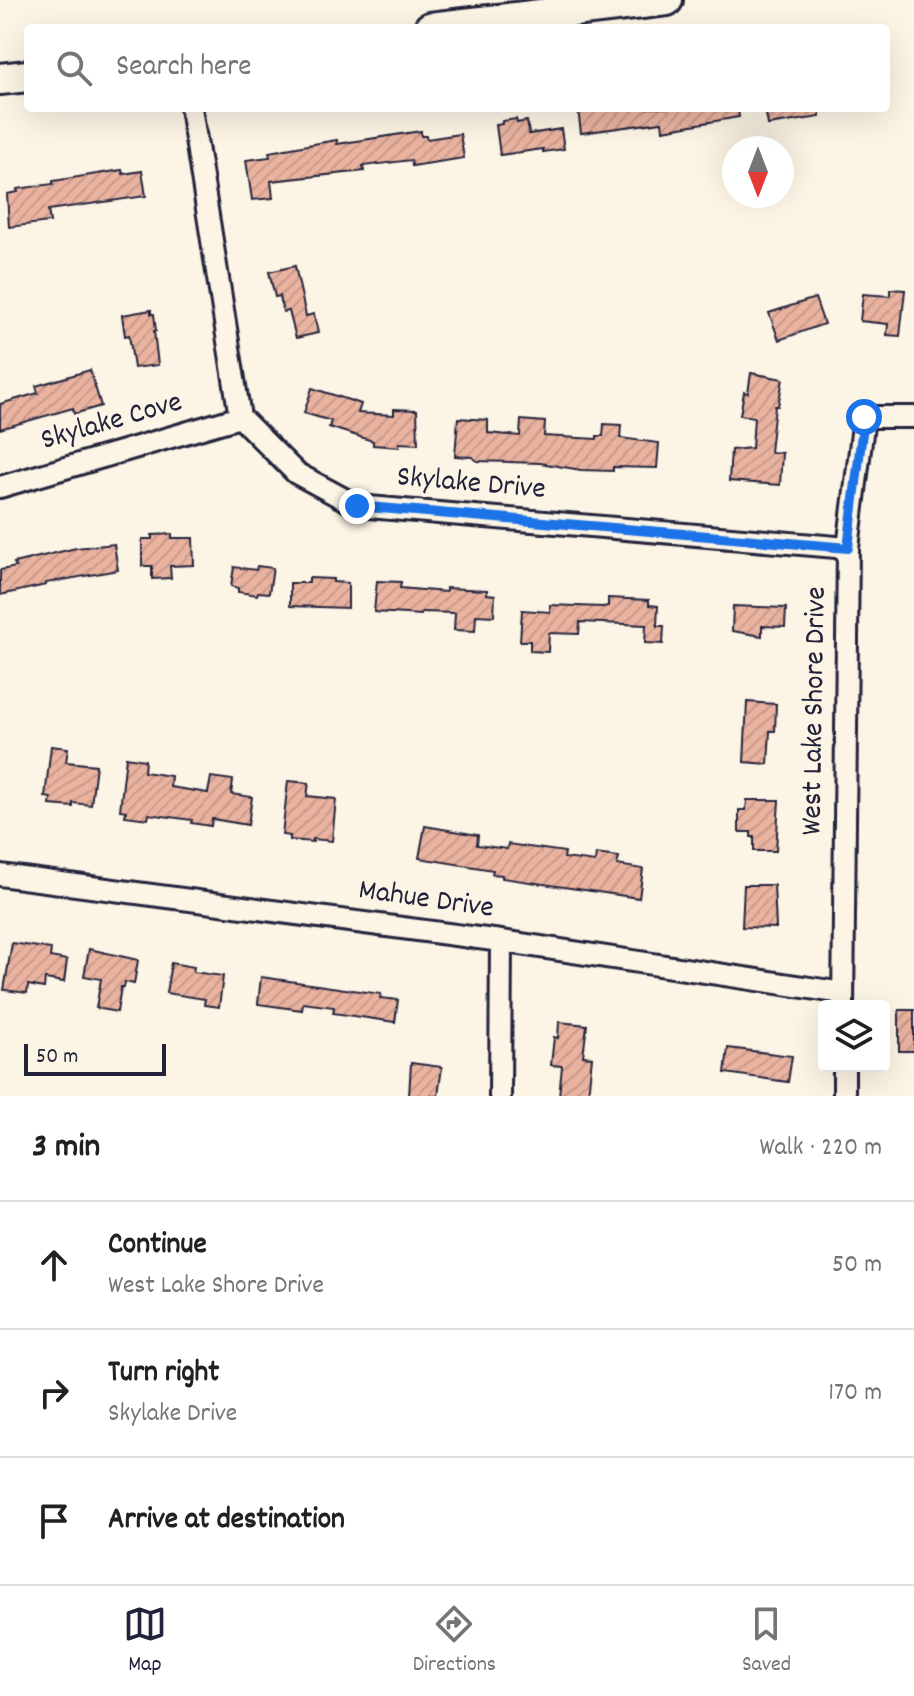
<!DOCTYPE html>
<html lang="en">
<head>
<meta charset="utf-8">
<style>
  body { margin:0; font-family:Dekko,sans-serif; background:#f6f6f6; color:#202124 }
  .controls { position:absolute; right:24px; bottom:24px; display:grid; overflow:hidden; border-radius:8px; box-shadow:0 8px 32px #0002 }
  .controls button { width:72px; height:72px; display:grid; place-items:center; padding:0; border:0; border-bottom:2px solid #e0e0e0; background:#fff; color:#202124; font:40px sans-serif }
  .compass { position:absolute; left:722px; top:136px; width:72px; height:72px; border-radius:50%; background:#fff; box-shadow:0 8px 32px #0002; rotate:180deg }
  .scale { position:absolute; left:24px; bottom:20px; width:142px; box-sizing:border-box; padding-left:8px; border:4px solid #22223b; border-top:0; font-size:22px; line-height:28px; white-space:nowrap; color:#22223b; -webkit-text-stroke:6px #fcf5e5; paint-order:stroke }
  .stop { position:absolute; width:24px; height:24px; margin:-18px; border:6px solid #1a73e8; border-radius:50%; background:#fff }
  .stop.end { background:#1a73e8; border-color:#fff; box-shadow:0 2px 8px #0008 }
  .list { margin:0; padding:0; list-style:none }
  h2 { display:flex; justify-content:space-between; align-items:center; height:104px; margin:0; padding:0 32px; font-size:34px }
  h2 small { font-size:26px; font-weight:400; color:#757577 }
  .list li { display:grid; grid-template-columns:52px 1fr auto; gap:24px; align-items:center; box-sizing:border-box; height:128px; padding:0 32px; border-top:2px solid #e0e0e0 }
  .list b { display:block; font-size:30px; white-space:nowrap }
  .list p { margin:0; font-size:26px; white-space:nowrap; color:#757577 }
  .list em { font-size:26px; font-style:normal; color:#757577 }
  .icon { flex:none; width:44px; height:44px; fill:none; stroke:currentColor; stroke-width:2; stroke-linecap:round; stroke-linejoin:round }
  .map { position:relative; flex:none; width:914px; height:1096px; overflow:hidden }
  .search { position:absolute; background:#fff; box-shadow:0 8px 32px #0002; left:24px; right:24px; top:24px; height:88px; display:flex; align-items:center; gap:20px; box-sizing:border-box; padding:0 28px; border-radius:8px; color:#757577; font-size:30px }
  .sheet { height:488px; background:#fff }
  nav { display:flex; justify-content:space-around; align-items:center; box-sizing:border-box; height:112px; border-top:2px solid #e0e0e0; background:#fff; font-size:22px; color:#757577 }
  nav a { display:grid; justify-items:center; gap:4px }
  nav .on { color:#22223b }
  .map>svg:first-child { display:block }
  .building { fill:url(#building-hatch); stroke:#22223b; stroke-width:2 }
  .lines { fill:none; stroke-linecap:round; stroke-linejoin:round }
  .street-casing { stroke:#22223b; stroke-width:26 }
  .secondary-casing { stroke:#22223b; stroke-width:36 }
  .street { stroke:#fcf5e5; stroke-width:20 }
  .secondary { stroke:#fcf5e5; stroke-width:30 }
  .route { stroke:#1a73e8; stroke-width:10 }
  .labels { text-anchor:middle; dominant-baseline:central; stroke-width:7; stroke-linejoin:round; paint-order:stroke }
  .street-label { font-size:30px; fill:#22223b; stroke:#fcf5e5 }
</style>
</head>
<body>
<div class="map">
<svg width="914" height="1096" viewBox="0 0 914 1096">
  <defs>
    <pattern id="building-hatch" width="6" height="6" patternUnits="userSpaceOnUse" patternTransform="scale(2)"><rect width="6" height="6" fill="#eab3a0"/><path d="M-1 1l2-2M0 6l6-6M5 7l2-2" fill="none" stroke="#c89a8b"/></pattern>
  </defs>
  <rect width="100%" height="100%" fill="#fcf5e5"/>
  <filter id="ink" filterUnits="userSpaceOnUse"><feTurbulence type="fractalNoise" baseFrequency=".0125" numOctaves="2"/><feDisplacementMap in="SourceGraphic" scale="16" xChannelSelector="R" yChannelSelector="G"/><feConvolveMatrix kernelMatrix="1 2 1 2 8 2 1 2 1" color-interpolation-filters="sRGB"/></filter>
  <g filter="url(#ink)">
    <path class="building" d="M586 108H738L739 117 663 130 662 122 581 133 578 109Z
      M765 108H820V117L768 125Z
      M516 119 517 123 527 121 529 134 561 129 564 149 543 152V149L500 155 496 125 502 124V121Z
      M421 131V136H426L427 139 460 134 464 158 412 166 411 160 363 166 364 171 271 181 273 198 252 200 246 160 270 157 269 152 319 143 337 140V144Z
      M122 170 123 174 142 171 146 196 48 210 50 222 9 227 7 194 18 192 17 189 53 184V181Z
      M295 266 306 316 314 314 318 333 296 338 289 311 283 312 280 296 275 297 269 272Z
      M890 289 905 290 900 336 887 335 888 324 860 321 863 294 890 296Z
      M815 298 824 324 779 340 769 313Z
      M151 310V314H154L156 331H154L158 365 134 368 129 335 125 336 122 315Z
      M90 370 101 406 74 414 73 408 0 429V404L38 393 36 386Z
      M751 373 783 379 778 406H775L770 452 782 453 780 485 729 481 731 450 752 448 754 417 740 415 744 392 748 393Z
      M312 388 361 404 358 413 394 415V409L417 410 418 444 399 443V447L373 445V441L329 427 331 421 304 413Z
      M458 418 488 420V433L520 436 521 420 545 422 544 436 597 439V436H603L604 424 621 425 620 438 659 443 657 468 613 467V471L581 470 540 463 477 461 472 457 455 456Z
      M172 534V538H193L194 565 170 566 171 578 152 579V566H142V539H152V535Z
      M114 544 118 570 46 583V585L0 595V570L16 567 14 563 76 548Z
      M257 566 273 568 269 593 258 592 257 595 238 592V588L231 586 234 567 256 570Z
      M309 578 333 579V582L348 583V608L290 606V583H309Z
      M377 581 401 582 400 588 446 592V588L487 590V594L495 595 494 616 476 615 475 631 454 630 455 613 422 612 421 615 374 612Z
      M608 598 649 600V605L658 606 657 626H664L663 644 645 643 646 625 580 622 579 634 549 633 548 652 530 651V641H520L522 610 550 612V605L603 607 608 606Z
      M733 606 786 608 785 627 762 626V636L732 631Z
      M747 702 776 704 775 731H770L768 764 744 762Z
      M51 746 68 748 66 762 96 765 91 805 73 803V807L50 805 51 798 45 797Z
      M126 757 145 760 144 772 171 776 170 787 208 793 211 777 233 780 231 794 252 797 248 825 212 819 211 826 191 823 192 820 149 814 148 819 125 816 126 811 120 810Z
      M288 781 309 783 307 796 336 799 332 841 313 839V842L290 840V836L282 835Z
      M747 800H779L776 851H754V837H751V832H739V810H746Z
      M425 826 478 835 477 845 507 849 508 844 565 852 564 858 595 862 596 854 619 857 617 865 643 869 639 898 502 878V875L492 874 493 870 419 858Z
      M744 885H774L776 928 742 927Z
      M12 943 51 949 50 957 67 960 64 982 45 979 44 988 28 985 27 993 4 990Z
      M89 949 138 960 134 984 125 982 124 987H121L117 1012 96 1008 101 979 84 976Z
      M171 963 194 967 193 972 223 976 219 1007 204 1005 205 999 166 993Z
      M261 977 381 994 380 998 398 1000 395 1022 333 1013 334 1007 303 1003 302 1010 258 1004Z
      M899 1010H914V1051H899Z
      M559 1022 587 1025 583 1056 592 1057 588 1096H559L562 1066 551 1065 554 1037 558 1038Z
      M728 1048 792 1056 788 1082 725 1073Z
      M411 1063 442 1067 438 1096H409Z"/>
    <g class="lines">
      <g class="street-casing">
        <path id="street" d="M191 108 240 417 296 473 357 506 848 548
          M0 487 240 417
          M0 875 501 941 843 993
          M843 1006 848 548 864 417H914
          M844 1066V1096
          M500 1096 501 941"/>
      </g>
      <g class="secondary-casing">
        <path id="secondary" d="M430 28 667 0
          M0 79 28 76"/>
      </g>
      <use href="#street" class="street"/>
      <use href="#secondary" class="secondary"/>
    </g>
  </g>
  <g class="lines" filter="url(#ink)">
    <path class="route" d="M357 506 848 548 864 417"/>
  </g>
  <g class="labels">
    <g class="street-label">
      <text transform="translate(112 423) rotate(-16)">Skylake Cove</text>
      <text transform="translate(471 485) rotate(5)">Skylake Drive</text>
      <text transform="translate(816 711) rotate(-89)">West Lake Shore Drive</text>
      <text transform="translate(426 901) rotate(8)">Mahue Drive</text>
    </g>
  </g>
</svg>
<div class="controls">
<button><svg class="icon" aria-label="layers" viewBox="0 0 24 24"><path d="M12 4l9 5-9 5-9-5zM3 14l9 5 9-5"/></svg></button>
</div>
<svg class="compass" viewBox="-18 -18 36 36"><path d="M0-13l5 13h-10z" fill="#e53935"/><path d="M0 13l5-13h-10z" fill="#757577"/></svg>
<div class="scale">50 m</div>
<div class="stop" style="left:864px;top:417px"></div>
<div class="stop end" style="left:357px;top:506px"></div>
<div class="search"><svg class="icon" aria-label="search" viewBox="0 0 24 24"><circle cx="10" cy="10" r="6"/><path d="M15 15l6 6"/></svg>Search here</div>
</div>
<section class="sheet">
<h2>3 min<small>Walk · 220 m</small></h2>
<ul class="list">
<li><svg class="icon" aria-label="ahead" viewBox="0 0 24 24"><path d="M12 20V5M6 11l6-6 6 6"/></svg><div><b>Continue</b><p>West Lake Shore Drive</p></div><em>50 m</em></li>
<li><svg class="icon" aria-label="right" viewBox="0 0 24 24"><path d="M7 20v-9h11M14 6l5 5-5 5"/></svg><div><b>Turn right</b><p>Skylake Drive</p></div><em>170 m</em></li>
<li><svg class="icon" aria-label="arrive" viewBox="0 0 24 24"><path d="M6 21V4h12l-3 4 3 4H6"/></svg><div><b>Arrive at destination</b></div></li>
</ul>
</section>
<nav>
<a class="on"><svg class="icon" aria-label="map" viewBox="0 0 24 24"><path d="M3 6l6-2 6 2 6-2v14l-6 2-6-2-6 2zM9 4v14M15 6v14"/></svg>Map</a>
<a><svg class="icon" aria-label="directions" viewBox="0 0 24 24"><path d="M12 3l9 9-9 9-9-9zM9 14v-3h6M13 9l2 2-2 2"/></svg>Directions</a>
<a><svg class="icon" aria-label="saved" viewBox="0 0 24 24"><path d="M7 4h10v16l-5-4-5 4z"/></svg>Saved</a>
</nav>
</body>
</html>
